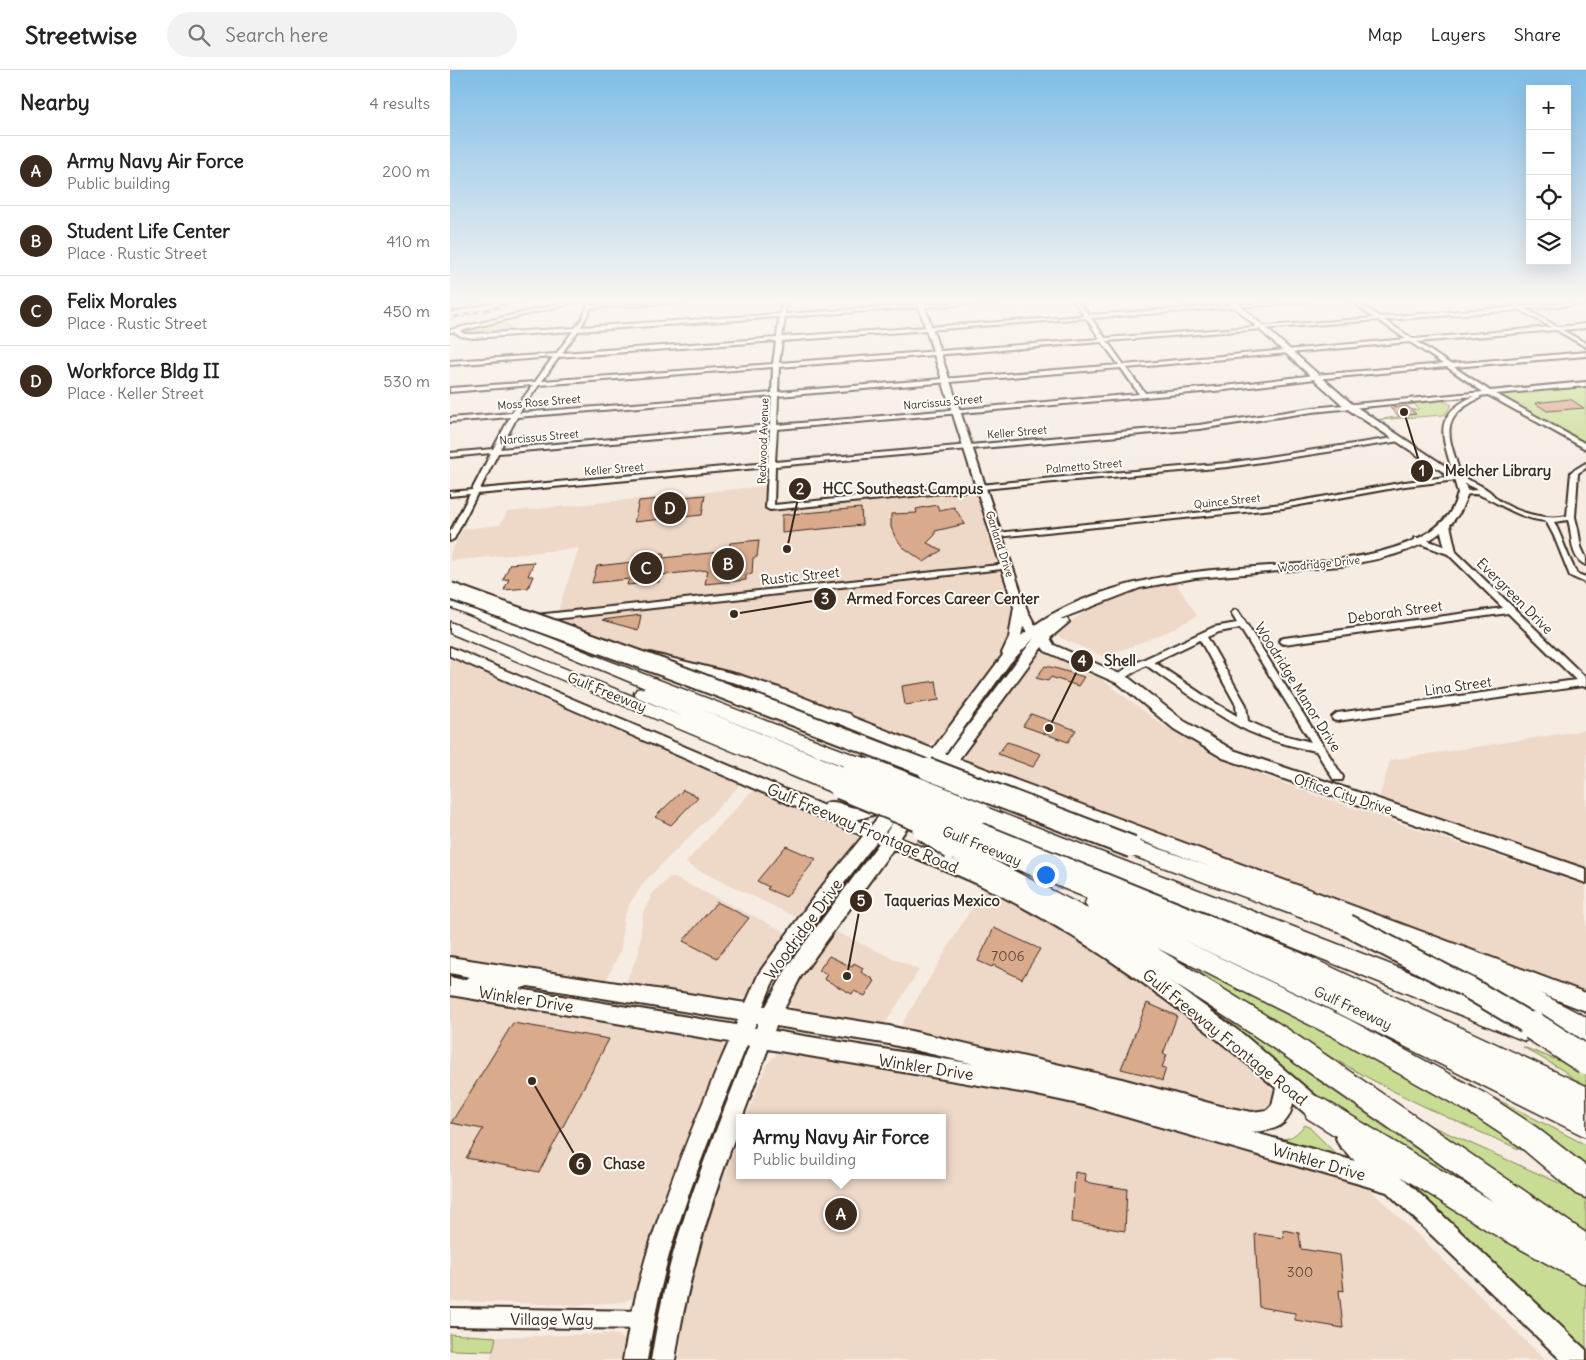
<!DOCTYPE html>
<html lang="en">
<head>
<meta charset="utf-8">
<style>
  body { margin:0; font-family:Delius,sans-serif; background:#f2f2f2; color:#222 }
  .controls { position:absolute; right:15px; top:15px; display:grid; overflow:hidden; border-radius:0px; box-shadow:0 5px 20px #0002 }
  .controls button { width:45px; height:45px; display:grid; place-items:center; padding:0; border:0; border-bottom:1px solid #e0e0e0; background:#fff; color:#222; font:25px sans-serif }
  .you { position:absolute; left:595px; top:804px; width:18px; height:18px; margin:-12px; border:4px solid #fff; border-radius:50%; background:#1a73e8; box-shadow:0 0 0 8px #1a73e833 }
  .badge { display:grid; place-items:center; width:32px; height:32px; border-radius:50%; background:#3b2a1e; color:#fff; font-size:16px; font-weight:700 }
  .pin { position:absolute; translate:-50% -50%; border:2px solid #fff; box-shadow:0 1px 5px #0006 }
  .popup { position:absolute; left:286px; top:1044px; width:210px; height:65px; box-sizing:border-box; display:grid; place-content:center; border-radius:0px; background:#fff; filter:drop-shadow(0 1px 4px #0005); font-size:16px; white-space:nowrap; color:#767676 }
  .popup b { font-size:19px; color:#222 }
  .popup::after { content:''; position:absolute; left:50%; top:100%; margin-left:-10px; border:10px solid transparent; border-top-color:#fff }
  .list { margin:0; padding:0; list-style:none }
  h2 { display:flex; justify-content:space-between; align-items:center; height:65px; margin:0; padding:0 20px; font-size:21px }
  h2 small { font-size:16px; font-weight:400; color:#767676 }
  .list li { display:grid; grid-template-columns:32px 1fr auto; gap:15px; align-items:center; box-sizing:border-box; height:70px; padding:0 20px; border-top:1px solid #e0e0e0 }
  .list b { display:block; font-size:19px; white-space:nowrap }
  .list p { margin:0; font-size:16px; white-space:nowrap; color:#767676 }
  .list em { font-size:16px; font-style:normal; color:#767676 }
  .icon { flex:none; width:28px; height:28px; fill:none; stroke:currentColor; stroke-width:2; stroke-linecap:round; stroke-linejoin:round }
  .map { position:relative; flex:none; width:1136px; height:1290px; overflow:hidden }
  header { display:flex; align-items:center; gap:30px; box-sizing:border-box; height:70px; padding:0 25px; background:#fff; border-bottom:1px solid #e0e0e0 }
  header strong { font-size:24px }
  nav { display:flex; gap:28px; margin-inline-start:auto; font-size:18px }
  .search { width:350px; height:45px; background:#f2f2f2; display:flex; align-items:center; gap:12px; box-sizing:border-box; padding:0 18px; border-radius:28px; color:#767676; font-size:19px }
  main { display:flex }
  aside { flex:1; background:#fff }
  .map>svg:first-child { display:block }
  .built { fill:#eed8c8 }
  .green { fill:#c8dd93; stroke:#828458 }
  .building { fill:#daaa8d; stroke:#3b2a1e }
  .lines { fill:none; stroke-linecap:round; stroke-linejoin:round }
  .street-casing { stroke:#3b2a1e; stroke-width:4 }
  .secondary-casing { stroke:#3b2a1e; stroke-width:4 }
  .highway-casing { stroke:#3b2a1e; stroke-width:3 }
  .street { fill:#fdfcf7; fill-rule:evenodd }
  .secondary { fill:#fdfcf7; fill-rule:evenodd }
  .highway { fill:#fdfcf7; fill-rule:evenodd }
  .rail-casing { stroke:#3b2a1e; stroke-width:3 }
  .rail { stroke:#fdfcf7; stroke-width:2; stroke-dasharray:5; stroke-linecap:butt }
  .highway-bridge-far2-casing { stroke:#3b2a1e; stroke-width:20; stroke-linecap:butt }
  .highway-bridge-far1-casing { stroke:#3b2a1e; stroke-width:25; stroke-linecap:butt }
  .highway-bridge-casing { stroke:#3b2a1e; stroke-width:31; stroke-linecap:butt }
  .highway-bridge-far2 { stroke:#fdfcf7; stroke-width:16 }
  .highway-bridge-far1 { stroke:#fdfcf7; stroke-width:21 }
  .highway-bridge { stroke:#fdfcf7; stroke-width:28 }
  .labels { text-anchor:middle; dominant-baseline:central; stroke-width:4; stroke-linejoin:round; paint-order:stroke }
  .far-street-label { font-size:11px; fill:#3b2a1e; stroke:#fdfcf7 }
  .street-label { font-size:14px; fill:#3b2a1e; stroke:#fdfcf7 }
  .near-number-label { font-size:14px; fill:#634a3a }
  .near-street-label { font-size:16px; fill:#3b2a1e; stroke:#fdfcf7 }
  .leader { fill:none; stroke:#3b2a1e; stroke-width:2 }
  .callout-dot { fill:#3b2a1e; stroke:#fdfcf7; stroke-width:2 }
  .mark-label { font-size:15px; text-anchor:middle; font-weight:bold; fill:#fff }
  .callout-label { font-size:15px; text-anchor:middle; font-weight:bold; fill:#3b2a1e; stroke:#fdfcf7; stroke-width:4; stroke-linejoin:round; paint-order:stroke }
</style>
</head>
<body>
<header>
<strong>Streetwise</strong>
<div class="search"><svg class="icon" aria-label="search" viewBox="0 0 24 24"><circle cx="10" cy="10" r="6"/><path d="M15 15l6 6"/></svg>Search here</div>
<nav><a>Map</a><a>Layers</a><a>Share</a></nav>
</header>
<main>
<aside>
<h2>Nearby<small>4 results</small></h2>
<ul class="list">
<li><span class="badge">A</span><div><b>Army Navy Air Force</b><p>Public building</p></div><em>200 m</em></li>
<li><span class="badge">B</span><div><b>Student Life Center</b><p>Place · Rustic Street</p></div><em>410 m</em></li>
<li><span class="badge">C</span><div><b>Felix Morales</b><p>Place · Rustic Street</p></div><em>450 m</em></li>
<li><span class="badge">D</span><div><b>Workforce Bldg II</b><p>Place · Keller Street</p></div><em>530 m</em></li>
</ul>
</aside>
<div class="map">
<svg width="1136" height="1290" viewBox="0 0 1136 1290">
  <rect width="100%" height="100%" fill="#f6ece2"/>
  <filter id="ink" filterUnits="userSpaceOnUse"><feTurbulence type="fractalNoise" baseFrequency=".02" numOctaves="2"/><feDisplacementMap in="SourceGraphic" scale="10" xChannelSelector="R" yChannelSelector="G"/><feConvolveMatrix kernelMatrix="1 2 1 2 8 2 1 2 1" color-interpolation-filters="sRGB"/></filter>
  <g filter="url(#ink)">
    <path class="built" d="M316 416 315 441 517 420 524 421 526 423 547 490 541 495 215 531 108 541 129 478 0 491V484L13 459 50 455 57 442Z
      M546 500 552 502 565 546 558 577 502 652 486 671 477 675 284 603 174 575 112 552 121 548Z
      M726 513 747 546 719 561 654 587 611 568 607 563 608 560 633 543 658 531 680 523Z
      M596 581 638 599 711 654 770 689 862 724 1136 816V925L515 690 514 683 585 585Z
      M0 589 288 714V717L261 745 194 812 180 833 173 850 171 880 155 912 0 887Z
      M1136 660V799L929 729 940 690Z
      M305 721 400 761 407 768 406 777 351 847 344 846 240 796 236 792 299 724Z
      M220 807 225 808 334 861 336 864 301 922 294 928 278 932 175 914 189 882 193 842 203 823Z
      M533 819 577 840 629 868 679 902 733 941 836 1031 840 1038 837 1049 833 1051H825L528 974 449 959Z
      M381 860 469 900 433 957 350 943 339 935 340 921Z
      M0 923 264 968 271 971 275 977 274 987 189 1220 182 1228 174 1232 129 1235 0 1231Z
      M335 981 604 1024 914 1114 972 1169 1095 1290H229L237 1215 248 1173 290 1065V1105H492V1048H296L317 994 327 984Z
      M155 1264 168 1265 175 1271V1290H40L46 1267Z"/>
    <path class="green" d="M0 231H48L0 242Z
      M51 250 59 256 58 263 15 264 14 263 17 259Z
      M1136 317V374L1051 325V324Z
      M991 330 1002 335 994 345 926 350 966 344 961 340 969 339 964 334 959 335 956 332Z
      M725 885 963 986 1136 1075V1108C1061 1075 985 1045 913 1005 847 970 786 928 725 885Z
      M774 952 789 955 1039 1130 879 1035Z
      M1073 977 1136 1001V1018L1114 1001Z
      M855 1055 859 1057 888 1086 887 1088 834 1071 832 1069C844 1068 847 1063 855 1055Z
      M984 1057 1136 1125V1164L984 1061Z
      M915 1073 1136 1212V1287Z
      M0 1264 46 1267 43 1281 0 1280Z"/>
    <path class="building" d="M1120 329 1134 338 1097 341 1085 333Z
      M957 336 966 344 949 346 940 338Z
      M255 425 252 445 184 452 189 431Z
      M487 435 489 440 504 437 515 454 485 461V465L477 473 492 480 474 492 453 477 445 467 441 457V444L467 443 466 439Z
      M411 438 412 455 332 463V445Z
      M309 470 307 487 303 488 302 504 296 505V510L255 514 258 500 210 505 209 512 177 515 179 509 142 513 147 496 183 492 184 486 214 483 213 488 260 483 279 481 280 473Z
      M84 492 78 506H83L78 518 54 520 59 509 53 510 60 494Z
      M191 545 188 560 152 550Z
      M595 596 605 598 634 607 628 616 601 607 598 611 586 608Z
      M486 611 489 630 455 635 452 616Z
      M581 644 626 660 618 672 573 656Z
      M557 672 567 675 591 684 583 697 548 684Z
      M233 720 248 727 221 755 205 747Z
      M336 776 366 789 336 827 317 819 319 817 307 811Z
      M267 832 299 848 267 888 233 871Z
      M544 858 590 879 572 909 543 895 542 897 528 891Z
      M379 886 402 897 404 893 413 898 411 902 423 909 422 910 425 911 415 926 404 921 402 924 374 909 377 904 369 900Z
      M697 933 727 946 713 984 717 985 712 997 716 998 712 1011 704 1007 671 999Z
      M63 953 159 969 89 1102 16 1088 33 1059 1 1053Z
      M625 1102 636 1104 635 1112 677 1119 675 1161 622 1152Z
      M833 1160 849 1163 851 1179 890 1185 894 1221 889 1220 893 1258 845 1250V1243L809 1237 805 1164 834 1168Z"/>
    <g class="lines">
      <g class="street-casing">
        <path id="street" d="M122 231H130L10 261 14 264H23L125 258 132 249 137 237 135 231H139L141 235 241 231 239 232 141 238 131 257 330 244 332 231H336L335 244 526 231H549L547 232 335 247 332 267 634 246 624 231H628L639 245 837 231H858L856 232 641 248 655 268 924 248 901 231H906L930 247 1065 237 1056 231H1061L1071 236 1136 232V234L1076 239 1108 257 1136 254V258L1112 260 1136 273V277L1106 260 967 272 1000 294 1136 282V286L1004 297 1040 321 1136 312V316L1046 324 1136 374V379L1038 325 1030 326V328C985 349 1000 368 1011 407 1019 410 1029 414 1036 419 1040 421 1044 426 1047 429 1064 442 1096 451 1117 446L1121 402 1136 393V398L1128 403 1125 447 1128 459 1131 477 1136 488V495C1119 488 1123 465 1118 450L1104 452C1113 469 1118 488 1127 504L1136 507V513L1120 506 1104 466 1096 451C1070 449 1053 435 1030 425 1024 423 1017 425 1010 425V421L1028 420 1007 410 955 416 833 438 547 467 543 465 547 463 833 434 955 412 1004 406C993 368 980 346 1024 326L862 342 749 359 325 396 324 435 614 407 778 393 950 367 953 369 950 371 778 397 614 411 320 440 316 438 318 397 27 424 4 469 0 471V462L20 424 0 426V422L22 420 41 383 0 387V383L43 379 60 347 0 352V348L62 343 83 315 0 322V318L85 312 103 287 0 295V291L106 284 123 261 23 268 11 266 4 262H0V260ZM1070 240 1101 257 963 269 934 250ZM329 247 327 268 112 283 128 261ZM636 248 650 269 329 293 332 271ZM928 250 956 269 674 295 657 271ZM326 271 323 294 92 311 109 287ZM652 272 669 295 328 322 329 297ZM960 272 993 294 865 305 775 316 695 323 676 298ZM323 297 322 323 69 343 89 315ZM997 297 1033 322 862 338 749 355 325 392 327 359 775 320 865 309ZM671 298 689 324 327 355 328 326ZM322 326 320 355 50 379 67 347ZM320 359 318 393 30 419 48 383Z
          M965 468H971L1004 480 1136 608V617L1132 616 887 651 883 650 882 647 887 643 1126 610 1058 543 834 574 831 573 829 571 831 569 834 568 1053 538 998 484 965 472Z
          M558 494H561V498L86 551 82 548 86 545Z
          M785 540 788 541 797 555 893 707 892 710H884L866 681C840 676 813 669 790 657 757 639 727 617 696 595 687 600 678 607 668 611L663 608 679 596 764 557 787 553 781 543ZM790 558 861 672 825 663 798 651 796 635 757 567 769 562ZM750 570 786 635 787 646 762 631 704 592Z
          M0 1238 194 1241 200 1244 203 1250 200 1256 194 1259 0 1256Z"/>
      </g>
      <g class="secondary-casing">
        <path id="secondary" d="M54 231H66L0 247V243Z
          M467 231H473L577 540 585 555C628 525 693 508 745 502 810 493 958 500 999 444 1003 438 1006 430 1008 423L1004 409 896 338 778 231H785L902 334 1013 408 1018 423 1010 442 1000 455 1006 482 1005 484 1001 485 996 482 991 462C963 484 924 490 890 496L745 508 690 518 610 549H617L619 552 600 568 604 575 679 608 734 651 783 680 1136 799V813L773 688 724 659 669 614 595 581 592 577 509 689 1136 923V941L502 698 495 703 490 701 488 697 489 693 435 762 436 763C444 753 453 731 467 736L470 740 467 744 450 768 541 805 610 841 690 889 794 965 877 1036 880 1043 877 1050 870 1053 863 1050 843 1033C838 1058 825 1060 802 1062L905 1091 889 1075 886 1068 889 1061 896 1058 903 1061 1136 1280V1290H1111L937 1122 638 1036 582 1024 318 979 292 1048H290V1054C261 1131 237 1208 225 1290H201C208 1248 216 1205 229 1164 249 1100 275 1038 299 976L297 975C271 1038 245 1103 224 1168 212 1207 204 1249 197 1290H173C180 1249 189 1207 202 1168 223 1102 251 1036 279 972L0 925V907L13 910 20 907 0 903V887L296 933 309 903 369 820 413 766 0 586V577L374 736 376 733C386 729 395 737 406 738 419 739 440 704 448 694L449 686 446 681 449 677 286 613 195 590 194 587 200 583 289 605 329 618 483 679 553 585 552 583 559 568 564 537ZM573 557 577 561 571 566ZM584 568 497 684H495L560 593ZM461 682 476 688 421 756 406 750 426 744 460 699 463 686ZM426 772 429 773 339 894 316 936H313L322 914 381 830ZM443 779C472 791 502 802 530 815 638 868 735 940 826 1018L822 1035 817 1040 802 1042 770 1036 672 1009 439 956 334 939 351 906ZM78 916 288 950 286 955 69 919ZM306 953H308L306 958H304ZM326 956 439 974 524 994 324 961Z"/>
      </g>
      <g class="highway-casing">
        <path id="highway" d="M0 527 141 584 415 689 417 694 415 699 408 701 401 699 250 639 404 701 406 706 404 711 397 713 400 718 397 723 390 725 383 723 0 563V552L234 647 187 627 184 623 187 619 195 618 0 537Z
          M309 622 394 642 400 644 403 648 400 652 394 654 303 632 300 628 303 624Z
          M530 735 1075 947 1084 951 1087 959 1084 967 1075 971 523 748 520 743 523 738Z
          M521 749 851 883 1136 1016V1067L874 936 731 869 898 949 1036 1024 1086 1057 1136 1096V1128L1126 1124 1068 1075 1018 1042 880 965 707 878 836 958 1136 1163V1215L1040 1162 857 1048 853 1039 857 1030 866 1026 875 1030 1044 1132C919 1043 793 954 661 875 607 842 551 814 495 785L492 779 495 773 504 771 502 768 505 762 513 760 511 757 514 751ZM539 788 637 828 635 833 638 839Z
          M682 769 917 852 920 859 917 866 909 869 675 783 672 777 675 771Z
          M950 863 1059 907 1136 947V972L1043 923 942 880 939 873 942 866Z"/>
      </g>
      <use href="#street" class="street"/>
      <use href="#secondary" class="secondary"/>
      <use href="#highway" class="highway"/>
      <g class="rail-casing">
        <path id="rail" d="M0 248 76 231"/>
      </g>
      <use href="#rail" class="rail"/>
      <g class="highway-bridge-far2-casing">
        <path id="highway-bridge-far2" d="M0 521 225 602 481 700
          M408 694 423 700"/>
      </g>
      <g class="highway-bridge-far1-casing">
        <path id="highway-bridge-far1" d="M420 699 530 743
          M478 699 682 777
          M397 706 521 757
          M390 718 512 768
          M474 760 502 779
          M897 855 1019 918 1085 957"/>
      </g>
      <g class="highway-bridge-casing">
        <path id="highway-bridge" d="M1083 956 1136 990"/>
      </g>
      <use href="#highway-bridge-far2" class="highway-bridge-far2"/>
      <use href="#highway-bridge-far1" class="highway-bridge-far1"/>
      <use href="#highway-bridge" class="highway-bridge"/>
    </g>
  </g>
  <linearGradient id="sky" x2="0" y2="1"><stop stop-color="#80bde7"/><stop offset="0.56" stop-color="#fbf6f2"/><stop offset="1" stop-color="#fbf6f2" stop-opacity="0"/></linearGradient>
  <rect width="1136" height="412" fill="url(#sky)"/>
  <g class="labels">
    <g class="far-street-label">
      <text transform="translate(89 332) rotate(-5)">Moss Rose Street</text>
      <text transform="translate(493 332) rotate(-5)">Narcissus Street</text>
      <text transform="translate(567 362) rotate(-5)">Keller Street</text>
      <text transform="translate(89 367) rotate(-5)">Narcissus Street</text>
      <text transform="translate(313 371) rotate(-88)">Redwood Avenue</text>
      <text transform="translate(634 396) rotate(-5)">Palmetto Street</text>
      <text transform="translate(164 399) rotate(-5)">Keller Street</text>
      <text transform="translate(777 431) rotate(-6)">Quince Street</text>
      <text transform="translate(550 474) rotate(72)">Garland Drive</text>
      <text transform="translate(869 494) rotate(-6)">Woodridge Drive</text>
    </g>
    <g class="street-label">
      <text transform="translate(350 506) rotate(-6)">Rustic Street</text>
      <text transform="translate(1065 526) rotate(45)">Evergreen Drive</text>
      <text transform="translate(945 542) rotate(-8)">Deborah Street</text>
      <text transform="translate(1008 616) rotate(-8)">Lina Street</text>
      <text transform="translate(848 617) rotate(58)">Woodridge Manor Drive</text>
      <text transform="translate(157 622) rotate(22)">Gulf Freeway</text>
      <text transform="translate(893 724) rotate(18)">Office City Drive</text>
      <text transform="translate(532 776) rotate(22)">Gulf Freeway</text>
      <text transform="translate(903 938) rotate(25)">Gulf Freeway</text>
    </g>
    <g class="near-number-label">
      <text x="558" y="886">7006</text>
      <text x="850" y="1202">300</text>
    </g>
    <g class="near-street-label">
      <text transform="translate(413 758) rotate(23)">Gulf Freeway Frontage Road</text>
      <text transform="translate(353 859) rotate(-54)">Woodridge Drive</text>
      <text transform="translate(76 929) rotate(9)">Winkler Drive</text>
      <text transform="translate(775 967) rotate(39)">Gulf Freeway Frontage Road</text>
      <text transform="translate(476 997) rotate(9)">Winkler Drive</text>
      <text transform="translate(869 1092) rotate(16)">Winkler Drive</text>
      <text x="102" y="1249">Village Way</text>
    </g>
  </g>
  <path class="leader" d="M954 342L972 401M337 479L350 419M284 544L375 529M599 658L632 591M397 906L411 831M82 1011L130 1094"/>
  <g class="callout-dot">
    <circle cx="954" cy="342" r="5"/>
    <circle cx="337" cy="479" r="5"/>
    <circle cx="284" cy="544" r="5"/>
    <circle cx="599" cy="658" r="5"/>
    <circle cx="397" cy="906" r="5"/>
    <circle cx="82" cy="1011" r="5"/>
    <circle cx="972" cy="401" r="12"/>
    <circle cx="350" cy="419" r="12"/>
    <circle cx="375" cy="529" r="12"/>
    <circle cx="632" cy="591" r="12"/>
    <circle cx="411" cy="831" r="12"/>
    <circle cx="130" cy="1094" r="12"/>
  </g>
  <g class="mark-label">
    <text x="972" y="406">1</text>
    <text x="350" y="424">2</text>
    <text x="375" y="534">3</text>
    <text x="632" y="596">4</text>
    <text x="411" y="836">5</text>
    <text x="130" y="1099">6</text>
  </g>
  <g class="callout-label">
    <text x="1048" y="406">Melcher Library</text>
    <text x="453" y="424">HCC Southeast Campus</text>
    <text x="493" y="534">Armed Forces Career Center</text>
    <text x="670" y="596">Shell</text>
    <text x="492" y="836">Taquerias Mexico</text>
    <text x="174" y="1099">Chase</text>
  </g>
</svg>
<div class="controls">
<button>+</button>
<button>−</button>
<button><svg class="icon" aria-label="locate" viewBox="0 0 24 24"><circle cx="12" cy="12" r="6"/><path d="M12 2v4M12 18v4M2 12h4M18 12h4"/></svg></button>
<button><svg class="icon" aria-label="layers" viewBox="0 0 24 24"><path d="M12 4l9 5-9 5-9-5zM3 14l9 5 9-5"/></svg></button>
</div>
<div class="you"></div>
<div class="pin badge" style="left:391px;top:1144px">A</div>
<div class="popup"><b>Army Navy Air Force</b>Public building</div>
<div class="pin badge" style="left:278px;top:494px">B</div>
<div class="pin badge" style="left:196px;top:498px">C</div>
<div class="pin badge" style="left:220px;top:438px">D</div>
</div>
</main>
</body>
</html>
